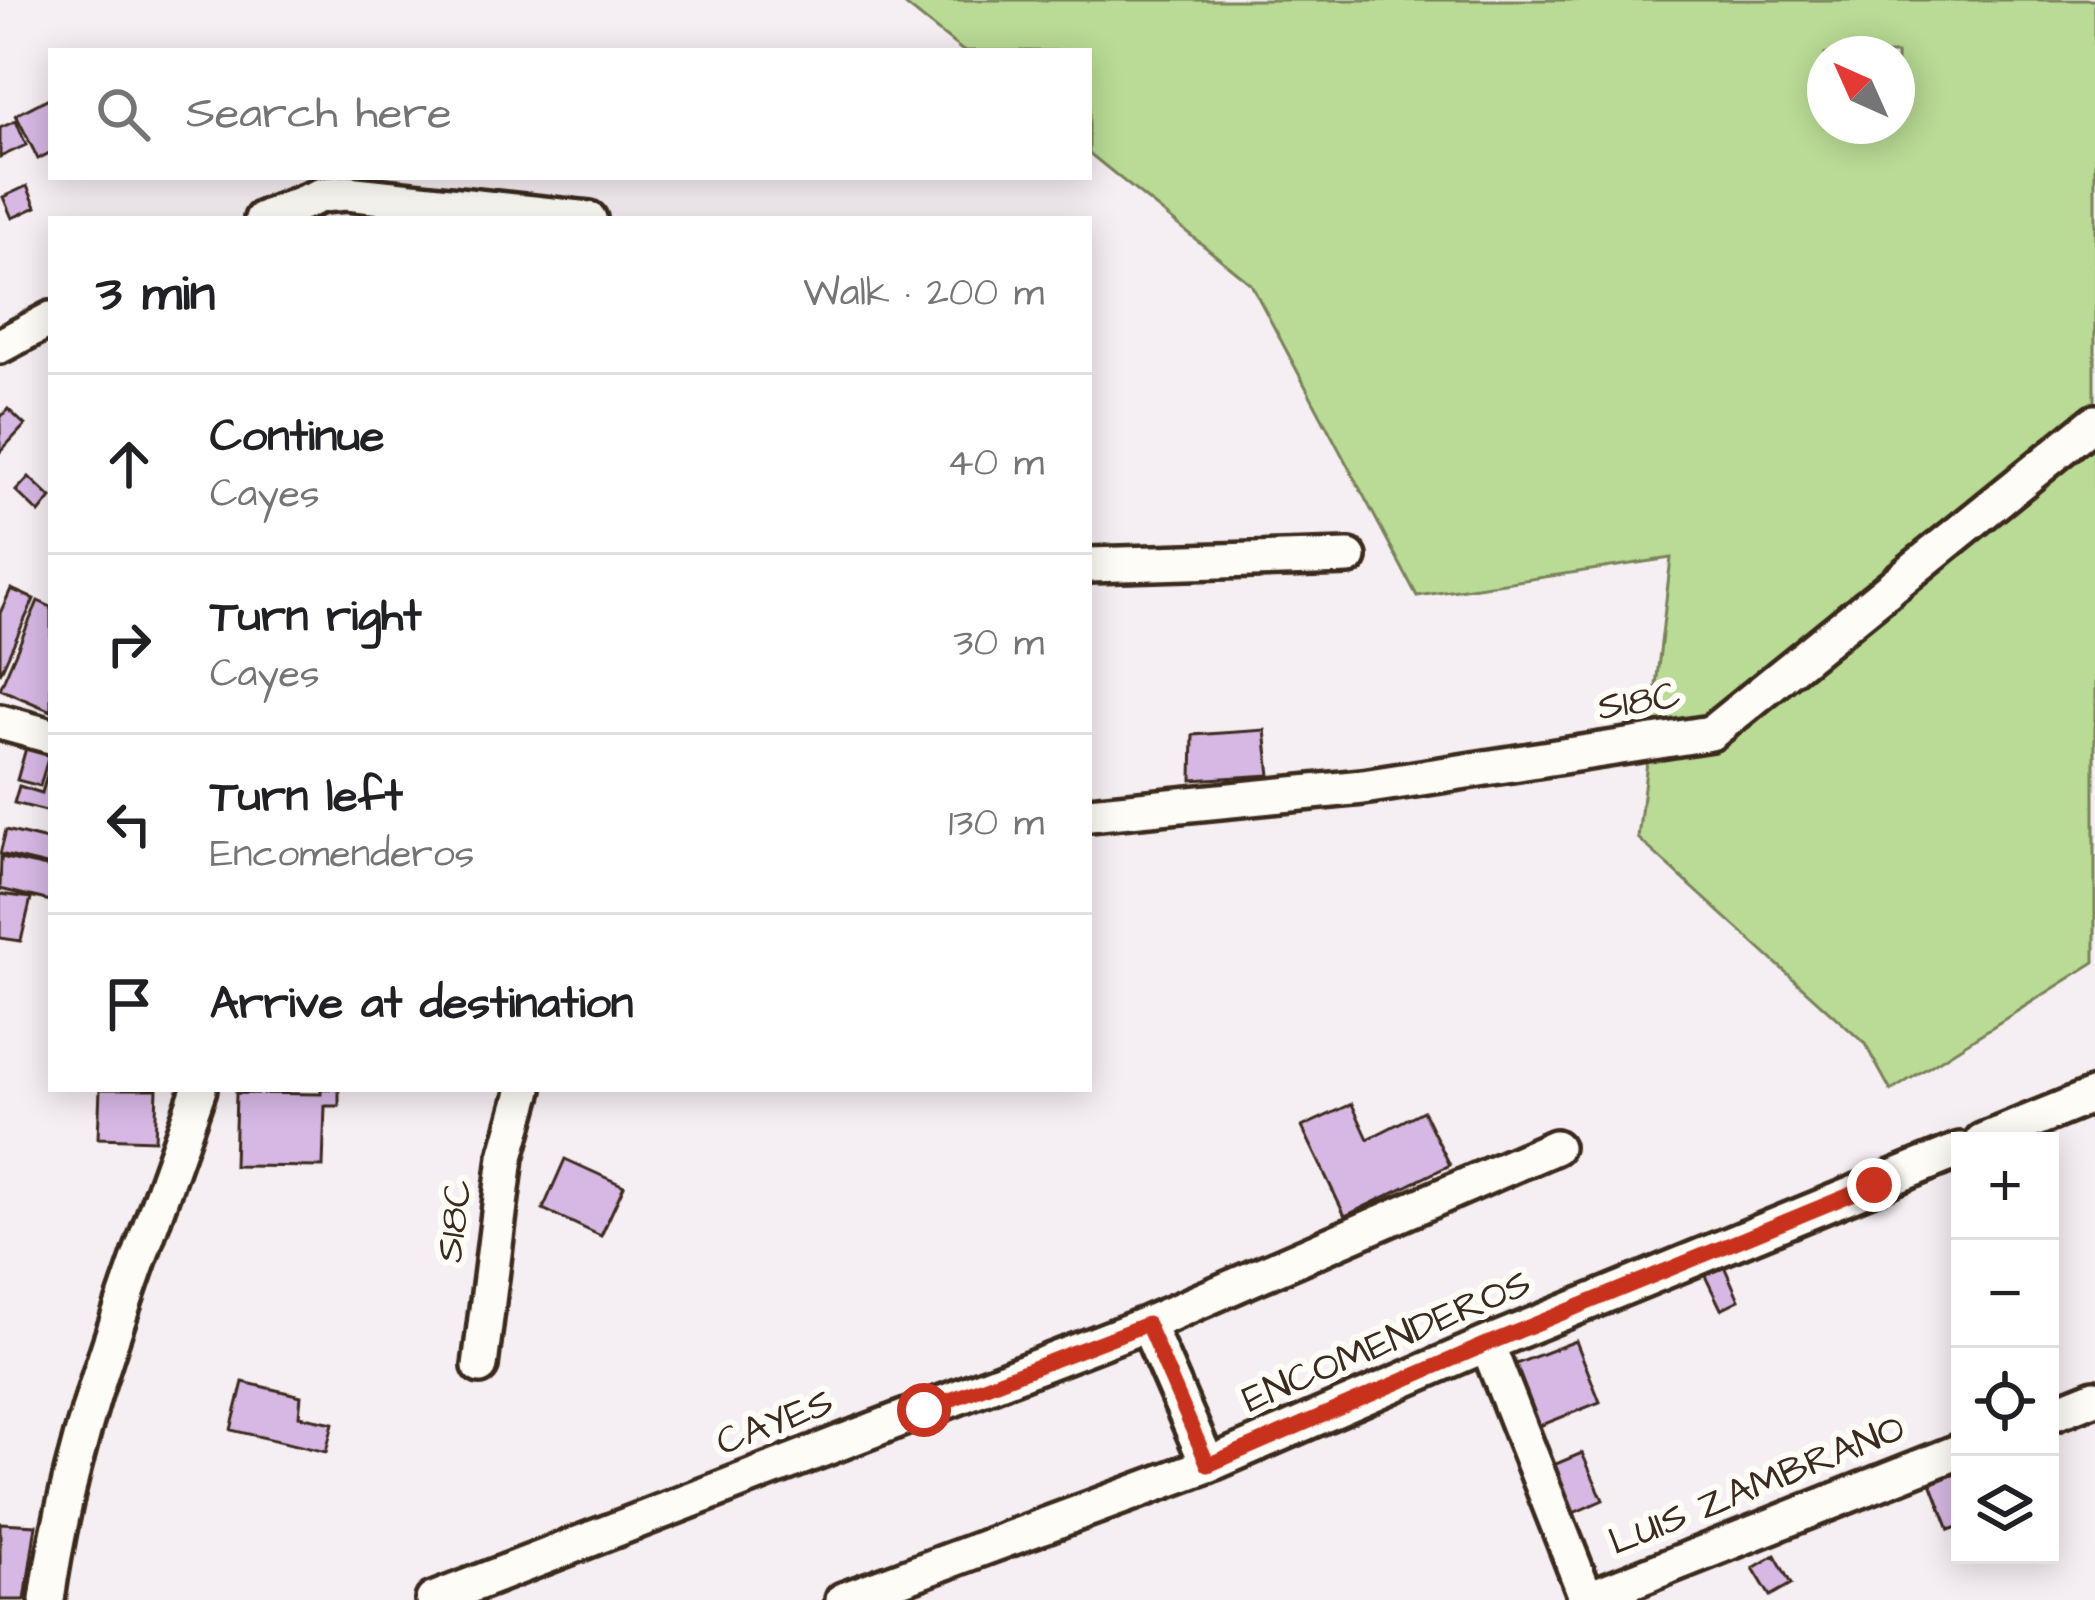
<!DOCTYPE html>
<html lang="en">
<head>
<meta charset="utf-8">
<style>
  body { margin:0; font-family:"Architects Daughter",sans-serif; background:#f2f2f2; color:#202124 }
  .controls { position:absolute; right:36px; bottom:36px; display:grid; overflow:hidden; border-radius:0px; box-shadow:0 6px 30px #0003 }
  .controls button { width:108px; height:108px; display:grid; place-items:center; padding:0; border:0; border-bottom:3px solid #e0e0e0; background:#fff; color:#202124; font:60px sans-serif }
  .compass { position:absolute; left:1807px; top:36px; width:108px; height:108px; border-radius:50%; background:#fff; box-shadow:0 6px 30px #0003; rotate:315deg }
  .stop { position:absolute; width:36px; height:36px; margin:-27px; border:9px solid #c8321e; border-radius:50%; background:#fff }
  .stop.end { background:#c8321e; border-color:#fff; box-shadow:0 3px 12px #0008 }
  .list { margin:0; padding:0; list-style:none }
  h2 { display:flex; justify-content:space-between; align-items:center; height:156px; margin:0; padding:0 48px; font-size:51px }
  h2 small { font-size:39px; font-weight:400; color:#757577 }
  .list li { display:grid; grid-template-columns:78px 1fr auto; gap:36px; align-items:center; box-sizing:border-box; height:180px; padding:0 48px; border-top:3px solid #e0e0e0 }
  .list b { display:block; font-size:45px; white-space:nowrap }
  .list p { margin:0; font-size:39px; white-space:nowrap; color:#757577 }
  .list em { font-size:39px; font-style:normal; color:#757577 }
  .icon { flex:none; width:66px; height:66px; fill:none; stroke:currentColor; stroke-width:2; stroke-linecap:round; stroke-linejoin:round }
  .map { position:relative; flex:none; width:2095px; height:1600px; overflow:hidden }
  .search { position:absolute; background:#fff; box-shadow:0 6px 30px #0003; left:48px; top:48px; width:1044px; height:132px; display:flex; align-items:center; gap:30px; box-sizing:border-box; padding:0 42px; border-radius:0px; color:#757577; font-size:45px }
  .panel { position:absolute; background:#fff; box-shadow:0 6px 30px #0003; left:48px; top:216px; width:1044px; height:876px; border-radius:0px }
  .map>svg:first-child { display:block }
  .green { fill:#b9db95; stroke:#7a825a; stroke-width:3; fill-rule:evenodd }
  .building { fill:#d7b7e4; stroke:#3b2a1e; stroke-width:3 }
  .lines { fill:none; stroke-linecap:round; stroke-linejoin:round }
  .street-casing { stroke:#3b2a1e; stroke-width:42 }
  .street { stroke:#fdfcf7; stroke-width:33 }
  .route { stroke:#c8321e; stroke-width:15 }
  .labels { text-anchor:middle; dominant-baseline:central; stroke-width:12; stroke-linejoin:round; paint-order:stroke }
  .street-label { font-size:39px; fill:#3b2a1e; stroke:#fdfcf7 }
</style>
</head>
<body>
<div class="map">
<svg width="2095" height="1600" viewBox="0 0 2095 1600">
  <rect width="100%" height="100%" fill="#f5eef3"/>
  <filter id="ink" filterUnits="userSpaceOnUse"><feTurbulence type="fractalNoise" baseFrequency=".00833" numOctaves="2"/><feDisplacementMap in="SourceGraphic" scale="24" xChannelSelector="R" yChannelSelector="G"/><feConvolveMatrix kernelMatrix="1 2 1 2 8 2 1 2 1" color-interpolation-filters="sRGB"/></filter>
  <g filter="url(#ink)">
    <path class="green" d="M899 0H2095V962L1891 1091 1865 1044 1638 838 1671 558 1417 596 1251 284 1089 153V51H963ZM1825 54H1897V126H1825Z"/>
    <path class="building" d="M51 97V152L38 159 16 115Z
      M16 121 26 145 0 157V128Z
      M27 186 36 207 12 218 3 197Z
      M8 409 25 425 0 452V418Z
      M29 477 51 498 39 513 16 491Z
      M11 589 34 599 0 674V613Z
      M38 601 51 607V711L0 689Z
      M1265 730 1270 775 1192 780 1193 735Z
      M28 741 51 748 40 786 17 780Z
      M51 761 50 812 14 803 19 786 42 793Z
      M6 830 51 841V866L0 854Z
      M1 857 51 868V901L0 889Z
      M0 894 31 898 21 941 0 938Z
      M100 1089H157L155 1140 98 1138Z
      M321 1089H339V1106H325L323 1167 234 1166 236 1093 321 1094Z
      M1352 1104 1368 1139 1423 1111 1450 1165 1345 1216 1302 1127Z
      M565 1159 624 1186 601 1236 543 1209Z
      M1724 1266 1739 1300 1721 1309 1705 1276Z
      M1576 1341 1600 1402 1537 1427 1513 1365Z
      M243 1382 301 1396 299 1416 333 1423 326 1452 231 1430Z
      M1582 1453 1603 1500 1571 1514 1551 1466Z
      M1960 1472V1526L1949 1530 1931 1483Z
      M0 1523 36 1525 25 1600H0Z
      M1775 1555 1791 1584 1770 1596 1753 1568Z"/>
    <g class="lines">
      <g class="street-casing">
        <path id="street" d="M262 219 322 195 346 193 589 219
          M0 346 51 319
          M1089 565 1349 557
          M0 722 51 736
          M1089 814 1363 787 1711 733 2095 422
          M1982 1141 2095 1095
          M1147 1324 1208 1465
          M1487 1344 1587 1599
          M480 1366 506 1157 525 1089
          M2050 1415 2095 1397
          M47 1600C71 1424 142 1256 199 1089
          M433 1600 1147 1324 1555 1147
          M843 1600 1208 1465 1487 1344 1960 1150
          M1584 1600 1960 1451"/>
      </g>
      <use href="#street" class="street"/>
    </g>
  </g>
  <g class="lines" filter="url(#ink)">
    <path class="route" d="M924 1410 1147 1324 1208 1465 1487 1344 1874 1185"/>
  </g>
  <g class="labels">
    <g class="street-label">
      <text transform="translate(1639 702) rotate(-9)">S18C</text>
      <text transform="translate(455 1221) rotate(-83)">S18C</text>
      <text transform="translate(1387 1342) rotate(-23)">ENCOMENDEROS</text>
      <text transform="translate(775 1423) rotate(-21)">CAYES</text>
      <text transform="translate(1757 1486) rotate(-22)">LUIS ZAMBRANO</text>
    </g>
  </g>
</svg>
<div class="controls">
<button>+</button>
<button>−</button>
<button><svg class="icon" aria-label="locate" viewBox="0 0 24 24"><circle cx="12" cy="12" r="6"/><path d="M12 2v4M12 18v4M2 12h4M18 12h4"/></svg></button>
<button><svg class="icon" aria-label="layers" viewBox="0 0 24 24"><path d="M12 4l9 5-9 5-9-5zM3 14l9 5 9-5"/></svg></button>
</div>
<svg class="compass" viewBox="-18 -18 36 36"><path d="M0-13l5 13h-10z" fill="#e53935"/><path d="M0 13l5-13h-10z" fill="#757577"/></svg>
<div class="stop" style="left:924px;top:1410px"></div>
<div class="stop end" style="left:1874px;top:1185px"></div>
<div class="search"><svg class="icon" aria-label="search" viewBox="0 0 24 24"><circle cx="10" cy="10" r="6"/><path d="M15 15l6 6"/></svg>Search here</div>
<section class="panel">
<h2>3 min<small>Walk · 200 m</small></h2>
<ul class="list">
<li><svg class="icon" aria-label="ahead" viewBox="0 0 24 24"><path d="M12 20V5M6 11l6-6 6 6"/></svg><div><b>Continue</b><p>Cayes</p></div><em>40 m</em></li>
<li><svg class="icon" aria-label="right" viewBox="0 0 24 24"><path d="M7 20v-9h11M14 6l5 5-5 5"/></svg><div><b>Turn right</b><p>Cayes</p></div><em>30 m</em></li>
<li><svg class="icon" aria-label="left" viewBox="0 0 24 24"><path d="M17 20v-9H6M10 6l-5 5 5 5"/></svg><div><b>Turn left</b><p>Encomenderos</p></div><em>130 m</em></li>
<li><svg class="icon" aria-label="arrive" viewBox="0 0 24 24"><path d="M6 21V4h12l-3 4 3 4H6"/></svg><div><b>Arrive at destination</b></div></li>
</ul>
</section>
</div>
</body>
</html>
